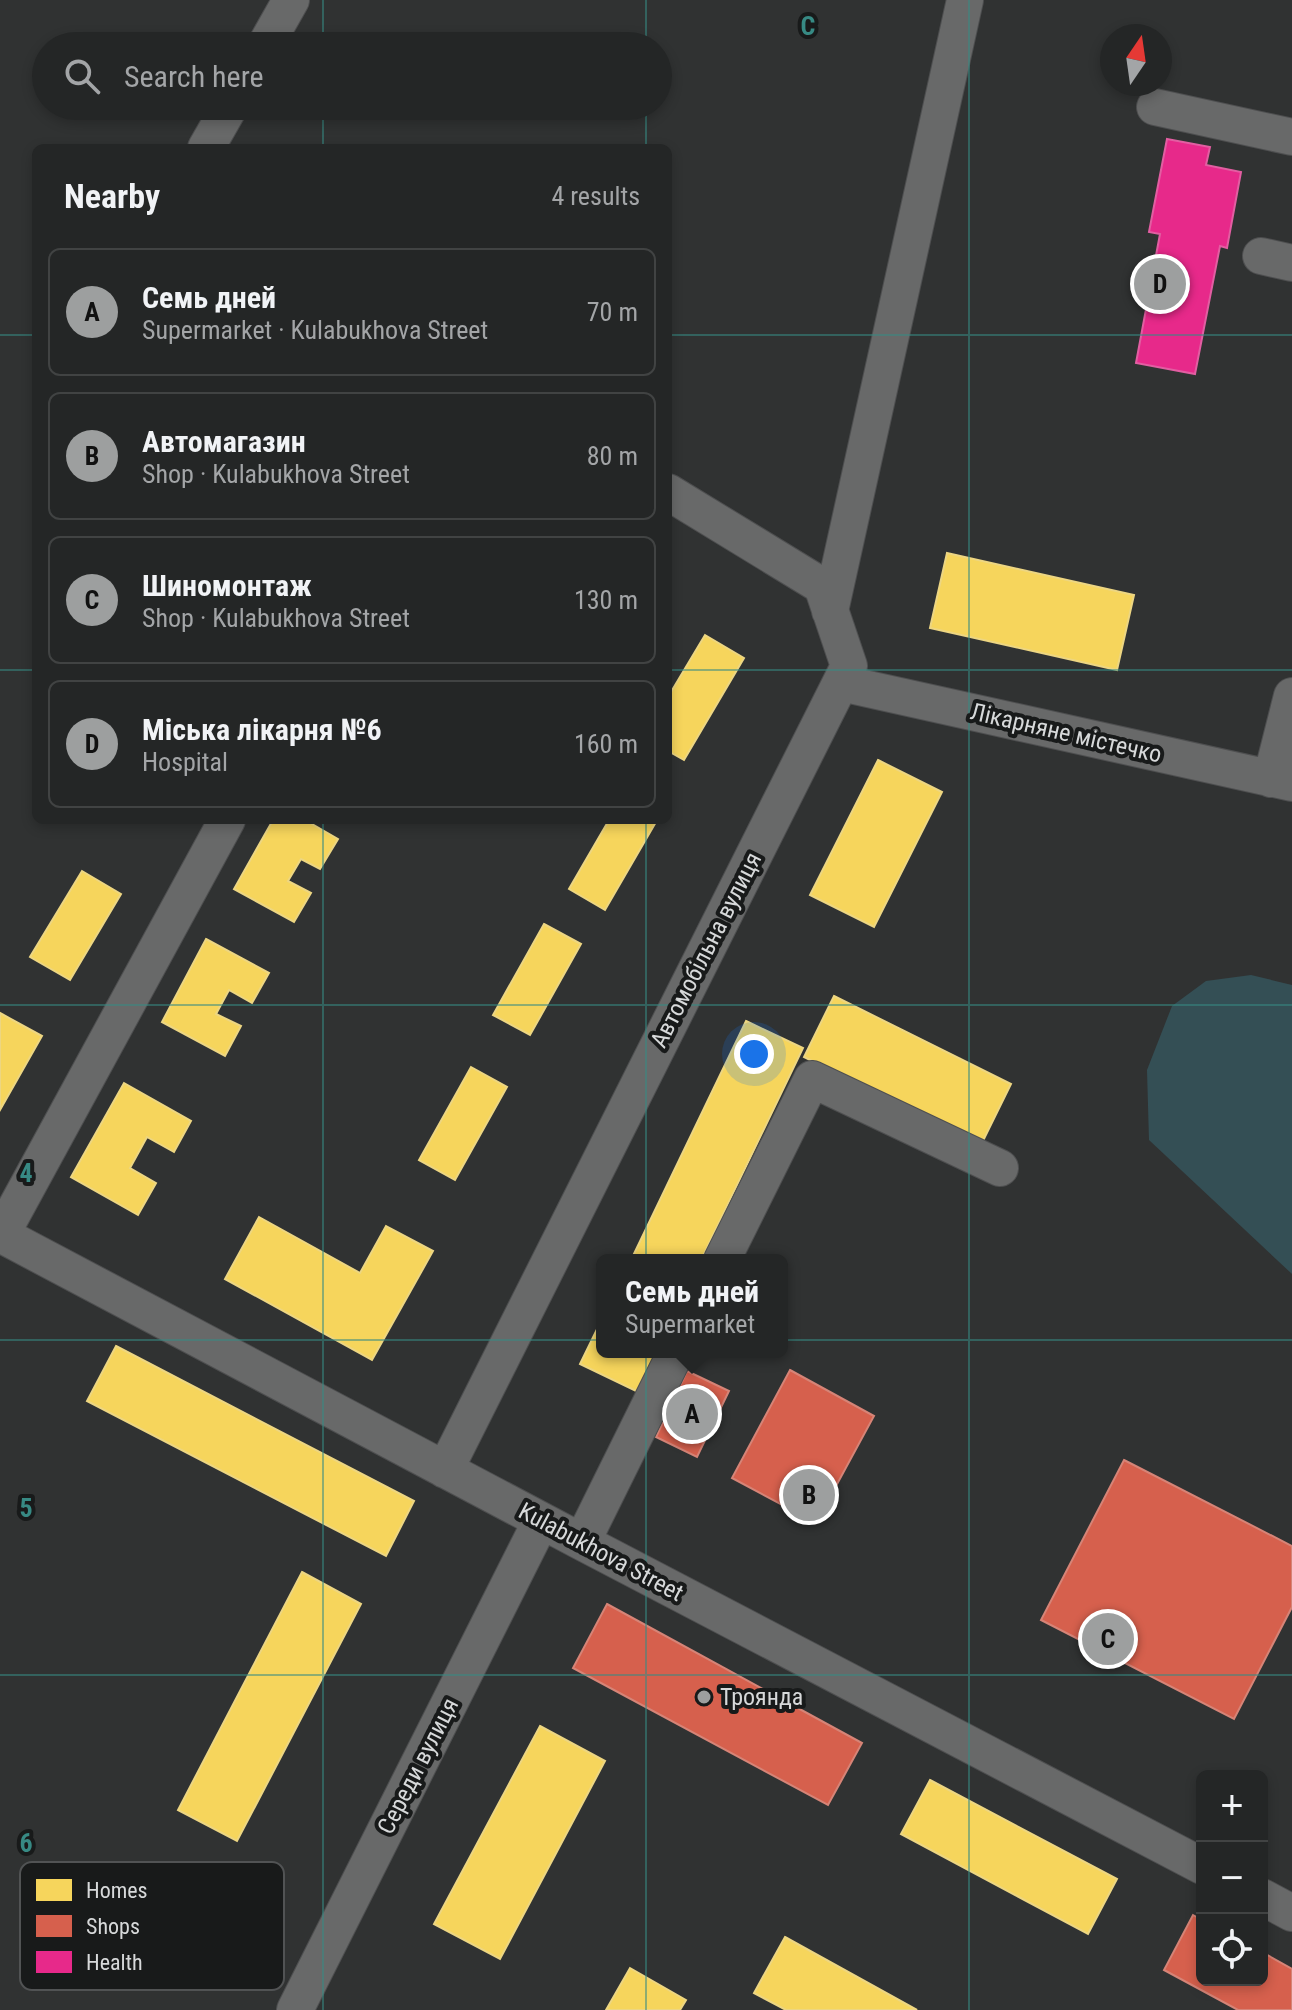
<!DOCTYPE html>
<html lang="en">
<head>
<meta charset="utf-8">
<style>
  body { margin:0; font-family:"Roboto Condensed",sans-serif; background:#303232; color:#f1f3f6 }
  .controls { position:absolute; right:24px; bottom:24px; display:grid; overflow:hidden; border-radius:12px; box-shadow:0 4px 12px #0003 }
  .controls button { width:72px; height:72px; display:grid; place-items:center; padding:0; border:0; border-bottom:2px solid #414343; background:#242626; color:#f1f3f6; font:40px sans-serif }
  .compass { position:absolute; left:1100px; top:24px; width:72px; height:72px; border-radius:50%; background:#242626; box-shadow:0 4px 12px #0003; rotate:13deg }
  .you { position:absolute; left:754px; top:1054px; width:28px; height:28px; margin:-20px; border:6px solid #fff; border-radius:50%; background:#1a73e8; box-shadow:0 0 0 12px #1a73e833 }
  .badge { display:grid; place-items:center; width:52px; height:52px; border-radius:50%; background:#9d9f9f; color:#111; font-size:26px; font-weight:700 }
  .pin { position:absolute; translate:-50% -50%; border:4px solid #fff; box-shadow:0 2px 8px #0006 }
  .popup { position:absolute; left:596px; top:1254px; width:192px; height:104px; box-sizing:border-box; display:grid; place-content:center; border-radius:12px; background:#242626; filter:drop-shadow(0 2px 6px #0005); font-size:26px; white-space:nowrap; color:#a3a5a7 }
  .popup b { font-size:30px; color:#f1f3f6 }
  .popup::after { content:''; position:absolute; left:50%; top:100%; margin-left:-16px; border:16px solid transparent; border-top-color:#242626 }
  .list { margin:0; padding:0; list-style:none }
  h2 { display:flex; justify-content:space-between; align-items:center; height:104px; margin:0; padding:0 32px; font-size:34px }
  h2 small { font-size:26px; font-weight:400; color:#a3a5a7 }
  .list li { display:grid; grid-template-columns:52px 1fr auto; gap:24px; align-items:center; box-sizing:border-box; height:128px; margin:0 16px 16px; padding:0 16px; border:2px solid #414343; border-radius:12px }
  .list b { display:block; font-size:30px; white-space:nowrap }
  .list p { margin:0; font-size:26px; white-space:nowrap; color:#a3a5a7 }
  .list em { font-size:26px; font-style:normal; color:#a3a5a7 }
  .icon { flex:none; width:44px; height:44px; fill:none; stroke:currentColor; stroke-width:2; stroke-linecap:round; stroke-linejoin:round }
  .map { position:relative; flex:none; width:1292px; height:2010px; overflow:hidden }
  .search { position:absolute; background:#242626; box-shadow:0 4px 12px #0003; left:32px; top:32px; width:640px; height:88px; display:flex; align-items:center; gap:20px; box-sizing:border-box; padding:0 28px; border-radius:44px; color:#a3a5a7; font-size:30px }
  .panel { position:absolute; background:#242626; box-shadow:0 4px 12px #0003; left:32px; top:144px; width:640px; height:680px; border-radius:12px }
  .map>svg:first-child { display:block }
  .green { fill:#344f55 }
  .homes { fill:#f6d55c; stroke:#edd682; stroke-width:2 }
  .shops { fill:#d6604d; stroke:#d68477; stroke-width:2 }
  .health { fill:#e7298a; stroke:#e25ea2; stroke-width:2 }
  .lines { fill:none; stroke-linecap:round; stroke-linejoin:round }
  .minor-casing { stroke:#4e4f50; stroke-width:38 }
  .minor { stroke:#686969; stroke-width:36 }
  .grid { fill:none; stroke:#378a84; stroke-width:2; stroke-opacity:0.55 }
  .poi-dot { fill:#9d9f9f; stroke:#181a1a; stroke-width:3 }
  .labels { text-anchor:middle; dominant-baseline:central; stroke-width:8; stroke-linejoin:round; paint-order:stroke }
  .street-label { font-size:24px; fill:#d7d9da; stroke:#181a1a }
  .poi-label { font-size:24px; fill:#d7d9da; stroke:#181a1a; text-anchor:start }
  .key { fill:#181a1a; stroke:#515354; stroke-width:2 }
  .key-label { font-size:22px; fill:#d7d9da }
  .grid-label { font-size:26px; text-anchor:middle; font-weight:bold; fill:#378a84; stroke:#181a1a; stroke-width:8; stroke-linejoin:round; paint-order:stroke }
</style>
</head>
<body>
<div class="map">
<svg width="1292" height="2010" viewBox="0 0 1292 2010">
  <rect width="100%" height="100%" fill="#303232"/>
  <path class="green" d="M1251 975 1292 985V1274L1149 1140 1147 1070 1172 1006 1206 981Z"/>
  <path class="homes" d="M947 553 1134 595 1117 670 930 628Z
    M705 635 744 658 684 760 668 751V697Z
    M878 760 942 792 874 927 810 895Z
    M273 820H305L338 839 320 869 301 859 288 881 311 893 294 922 234 889Z
    M609 820 656 822 605 910 569 889Z
    M82 871 121 894 70 980 30 957Z
    M544 924 581 944 530 1035 493 1015Z
    M206 939 269 973 252 1003 229 990 216 1014 241 1026 225 1056 162 1022Z
    M834 996 1011 1084 981 1145 804 1057Z
    M0 1013 42 1036 0 1110Z
    M746 1021 803 1048 701 1260H631Z
    M471 1067 507 1087 455 1180 419 1160Z
    M124 1083 191 1121 174 1152 147 1137 130 1168 156 1183 138 1215 71 1177Z
    M259 1217 360 1273 386 1226 433 1251 372 1360 225 1279Z
    M602 1319V1352H657L638 1392 580 1364Z
    M116 1346 414 1501 386 1556 87 1401Z
    M302 1572 361 1604 237 1841 178 1810Z
    M540 1726 605 1761 500 1959 434 1924Z
    M930 1780 1117 1879 1088 1934 901 1834Z
    M785 1937 917 2010H786L754 1993Z
    M630 1968 686 2000 680 2010H606Z"/>
  <path class="shops" d="M790 1370 874 1416 816 1523 732 1478Z
    M687 1371 729 1391 697 1457 656 1437Z
    M1124 1460 1292 1546V1607L1234 1719 1041 1620Z
    M607 1604 862 1743 828 1805 573 1668Z
    M1193 1915 1202 1920V1980H1262V1952L1292 1969V2010H1238L1164 1970Z"/>
  <path class="health" d="M1167 139 1210 147 1206 165 1241 172 1227 248 1220 246 1195 374 1136 363 1160 234 1149 232Z"/>
  <g class="lines">
    <g class="minor-casing">
      <path id="minor" d="M265 46 291 0
        M1155 107 1292 137
        M206 148 230 106
        M1261 256 1292 263
        M830 611 965 0
        M841 683 1292 783
        M1271 779 1292 696
        M0 1234 582 1542 1202 1866
        M1 1235 227 820
        M722 1260 812 1079 1000 1168
        M445 1470 849 666 822 586 668 492
        M582 1542 676 1352
        M1262 1897 1292 1913
        M295 2010 541 1521"/>
    </g>
    <use href="#minor" class="minor"/>
  </g>
  <path class="grid" d="M323 0V46M646 0V46M969 0V2010M323 106V148M646 106V148M0 335H36M668 335H1292M0 670H36M668 670H1292M323 820V2010M646 820V2010M0 1005H1292M0 1340H1292M0 1675H1292"/>
  <circle class="poi-dot" cx="704" cy="1697" r="8"/>
  <g class="labels">
    <g class="street-label">
      <text transform="translate(1066 733) rotate(13)">Лікарняне містечко</text>
      <text transform="translate(706 950) rotate(-63)">Автомобільна вулиця</text>
      <text transform="translate(601 1552) rotate(28)">Kulabukhova Street</text>
      <text transform="translate(418 1766) rotate(-63)">Середи вулиця</text>
    </g>
    <g class="poi-label">
      <text x="720" y="1697">Троянда</text>
    </g>
  </g>
  <rect x="20" y="1862" width="264" height="128" rx="12" class="key"/>
  <rect x="36" y="1879" width="36" height="22" fill="#f6d55c"/>
  <rect x="36" y="1915" width="36" height="22" fill="#d6604d"/>
  <rect x="36" y="1951" width="36" height="22" fill="#e7298a"/>
  <g class="key-label">
    <text x="86" y="1898">Homes</text>
    <text x="86" y="1934">Shops</text>
    <text x="86" y="1970">Health</text>
  </g>
  <g class="grid-label">
    <text x="808" y="35">C</text>
    <text x="26" y="1182">4</text>
    <text x="26" y="1517">5</text>
    <text x="26" y="1852">6</text>
  </g>
</svg>
<div class="controls">
<button>+</button>
<button>−</button>
<button><svg class="icon" aria-label="locate" viewBox="0 0 24 24"><circle cx="12" cy="12" r="6"/><path d="M12 2v4M12 18v4M2 12h4M18 12h4"/></svg></button>
</div>
<svg class="compass" viewBox="-18 -18 36 36"><path d="M0-13l5 13h-10z" fill="#e53935"/><path d="M0 13l5-13h-10z" fill="#a3a5a7"/></svg>
<div class="you"></div>
<div class="pin badge" style="left:692px;top:1414px">A</div>
<div class="popup"><b>Семь дней</b>Supermarket</div>
<div class="pin badge" style="left:809px;top:1495px">B</div>
<div class="pin badge" style="left:1108px;top:1639px">C</div>
<div class="pin badge" style="left:1160px;top:284px">D</div>
<div class="search"><svg class="icon" aria-label="search" viewBox="0 0 24 24"><circle cx="10" cy="10" r="6"/><path d="M15 15l6 6"/></svg>Search here</div>
<section class="panel">
<h2>Nearby<small>4 results</small></h2>
<ul class="list">
<li><span class="badge">A</span><div><b>Семь дней</b><p>Supermarket · Kulabukhova Street</p></div><em>70 m</em></li>
<li><span class="badge">B</span><div><b>Автомагазин</b><p>Shop · Kulabukhova Street</p></div><em>80 m</em></li>
<li><span class="badge">C</span><div><b>Шиномонтаж</b><p>Shop · Kulabukhova Street</p></div><em>130 m</em></li>
<li><span class="badge">D</span><div><b>Міська лікарня №6</b><p>Hospital</p></div><em>160 m</em></li>
</ul>
</section>
</div>
</body>
</html>
